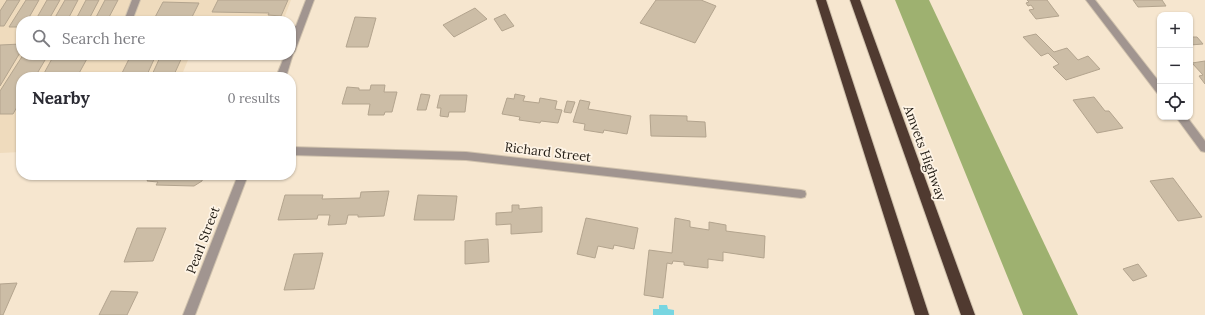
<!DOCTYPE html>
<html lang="en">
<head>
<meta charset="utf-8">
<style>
  body { margin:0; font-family:Lora,serif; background:#f2f2f3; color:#2b2b33 }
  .controls { position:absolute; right:12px; top:12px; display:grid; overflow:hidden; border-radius:8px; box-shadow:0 1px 3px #0004 }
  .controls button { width:36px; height:36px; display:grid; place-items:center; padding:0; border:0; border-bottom:1px solid #e1e1e2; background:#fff; color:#2b2b33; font:20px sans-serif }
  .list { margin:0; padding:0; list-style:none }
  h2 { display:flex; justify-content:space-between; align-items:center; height:52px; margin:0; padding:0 16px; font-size:17px }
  h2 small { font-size:13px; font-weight:400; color:#7c7c81 }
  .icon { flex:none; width:22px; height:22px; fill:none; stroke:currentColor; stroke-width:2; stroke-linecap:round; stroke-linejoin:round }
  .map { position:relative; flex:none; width:1205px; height:315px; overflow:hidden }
  .search { position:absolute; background:#fff; box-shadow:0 1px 3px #0004; left:16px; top:16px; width:280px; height:44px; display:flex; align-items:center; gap:10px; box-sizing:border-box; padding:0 14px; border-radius:16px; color:#7c7c81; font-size:15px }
  .panel { position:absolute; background:#fff; box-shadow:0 1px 3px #0004; left:16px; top:72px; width:280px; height:108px; border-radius:16px }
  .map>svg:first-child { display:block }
  .built { fill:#efdbbd }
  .forest { fill:#9eb170 }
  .water { fill:#78d6e1 }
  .building { fill:#ccbda6; stroke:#b3a48e }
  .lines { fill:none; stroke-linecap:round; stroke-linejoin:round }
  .service-casing { stroke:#d0c2ad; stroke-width:2 }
  .minor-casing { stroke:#d0c2ad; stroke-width:2 }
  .tertiary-casing { stroke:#d0c2ad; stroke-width:2 }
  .motorway-casing { stroke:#d0c2ad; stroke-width:2 }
  .service { fill:#a19590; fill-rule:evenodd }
  .minor { fill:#a19590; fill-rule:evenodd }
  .tertiary { fill:#a19590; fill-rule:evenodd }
  .motorway { fill:#503a30; fill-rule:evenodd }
  .labels { text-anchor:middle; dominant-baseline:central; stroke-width:3.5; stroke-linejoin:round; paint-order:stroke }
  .street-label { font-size:13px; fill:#221c14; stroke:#fef4e6 }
</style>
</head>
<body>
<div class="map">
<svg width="1205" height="315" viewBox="0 0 1205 315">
  <rect width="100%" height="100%" fill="#f6e6cf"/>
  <path class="built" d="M0 0H291L283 21H21V55H190L181 77H21V152L0 153Z"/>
  <path class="forest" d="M895 0H929L1078 315H1023Z"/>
  <path class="water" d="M659 305H667L668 309 674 310V315H653V309H659Z"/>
  <path class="building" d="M7 0H20L4 26H0V11Z
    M26 0H39L27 21H21V27H9Z
    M47 0H60L48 21H35Z
    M65 0H78L67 21H53Z
    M86 0H99L88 21H75Z
    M105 0H118L107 21H94Z
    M218 0H288L281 16 268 15 269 13 212 12Z
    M656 0H701L716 6 695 43 640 23Z
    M1027 0H1047L1059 16 1036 19 1029 10 1034 9 1031 5 1028 6 1026 3 1029 2Z
    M1133 0H1162L1166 6 1138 7Z
    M163 2 199 3 190 21H153Z
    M475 8 487 19 454 37 443 25Z
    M505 14 514 26 502 31 494 19Z
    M355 17 376 18 368 47H346Z
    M1036 34 1054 52 1067 48 1078 60 1088 56 1100 69 1066 80 1053 67 1059 64 1048 53 1041 56 1023 37Z
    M1190 36 1191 37H1197L1203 44 1190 45Z
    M21 44V51L0 86V45Z
    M23 55H48L35 77H21V100L13 114H0V91Z
    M54 55H89L77 77H42Z
    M131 55H156L146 77H120Z
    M161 55H183L173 77H151Z
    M1205 61V84L1199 76 1203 75 1192 63Z
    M371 85H385L384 92H397L392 112H385L384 115H368L370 104H342L347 87 359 88V90H370Z
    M421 94 430 95 426 110H417Z
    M515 94 525 96 523 101 539 103 540 98 557 101 555 109 562 110 558 123 541 121 540 123 519 120 520 117 502 114 507 98 514 99Z
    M440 95H467L465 112H449L448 117 440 116 441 108H437Z
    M1094 97 1105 111H1109L1123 128 1097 133 1073 100Z
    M580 100 590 102 588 109 631 116 627 134 604 130 603 133 584 130 585 124 573 122Z
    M567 101 575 102 571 113 564 112Z
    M650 115 687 116V121L705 122 706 137 651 136Z
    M150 175H209L208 178 203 177 202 181 194 186 156 185 158 182 147 181Z
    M1173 178 1202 217 1178 221 1150 181Z
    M389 191 384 216 358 217V215H348L346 224 328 225 330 215H318L317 219 278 220 285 195H323L322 199 360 198 361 192Z
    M418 195 457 196 454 220H414Z
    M512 205H519V209L542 207V232L511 234V224L496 225V213L512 212Z
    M586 218 638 228 634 249 614 245 613 249 598 246 595 258 577 254Z
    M675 218 690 221V227L709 230V222L726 225V231L765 236 764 258 723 252V261L708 259V268L684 265V262L673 261 672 264 667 263 663 298 644 295 649 250 672 253Z
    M137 228H166L153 261 124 262Z
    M488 239 489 262 465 264V241Z
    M323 253 314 289 284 290 294 254Z
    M1138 264 1147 276 1133 281 1123 269Z
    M17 283 3 315H0V284Z
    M111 291 138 292 127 315H99Z"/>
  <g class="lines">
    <g class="service-casing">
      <path id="service" d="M132 0H140L132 21H124Z
        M291 26H299L303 29 299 32H291Z"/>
    </g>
    <g class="minor-casing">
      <path id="minor" d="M1086 0H1095L1160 83V94L1157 93Z
        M1176 117H1187L1205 141V152L1201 151Z
        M291 147 466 152 801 190 805 191 806 194 805 197 801 198 466 160 291 155Z"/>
    </g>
    <g class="tertiary-casing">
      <path id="tertiary" d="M306 0H314L295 51 293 54 286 77H276L285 55H291V39Z
        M238 175H248L195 315H183Z"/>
    </g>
    <g class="motorway-casing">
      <path id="motorway" d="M816 0H826L929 315H915Z
        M850 0H860L975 315H961Z"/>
    </g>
    <use href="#service" class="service"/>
    <use href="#minor" class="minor"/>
    <use href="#tertiary" class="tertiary"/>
    <use href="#motorway" class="motorway"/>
  </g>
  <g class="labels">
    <g class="street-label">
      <text transform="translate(548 152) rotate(7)">Richard Street</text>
      <text transform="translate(925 153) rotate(70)">Amvets Highway</text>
      <text transform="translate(203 240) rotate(-69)">Pearl Street</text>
    </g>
  </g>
</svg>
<div class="controls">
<button>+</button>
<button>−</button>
<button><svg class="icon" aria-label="locate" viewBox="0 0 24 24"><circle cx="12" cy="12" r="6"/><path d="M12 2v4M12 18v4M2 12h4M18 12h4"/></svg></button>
</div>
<div class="search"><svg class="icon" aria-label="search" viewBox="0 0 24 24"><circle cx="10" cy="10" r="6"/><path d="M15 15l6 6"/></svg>Search here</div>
<section class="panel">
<h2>Nearby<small>0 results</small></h2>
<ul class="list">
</ul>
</section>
</div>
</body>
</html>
